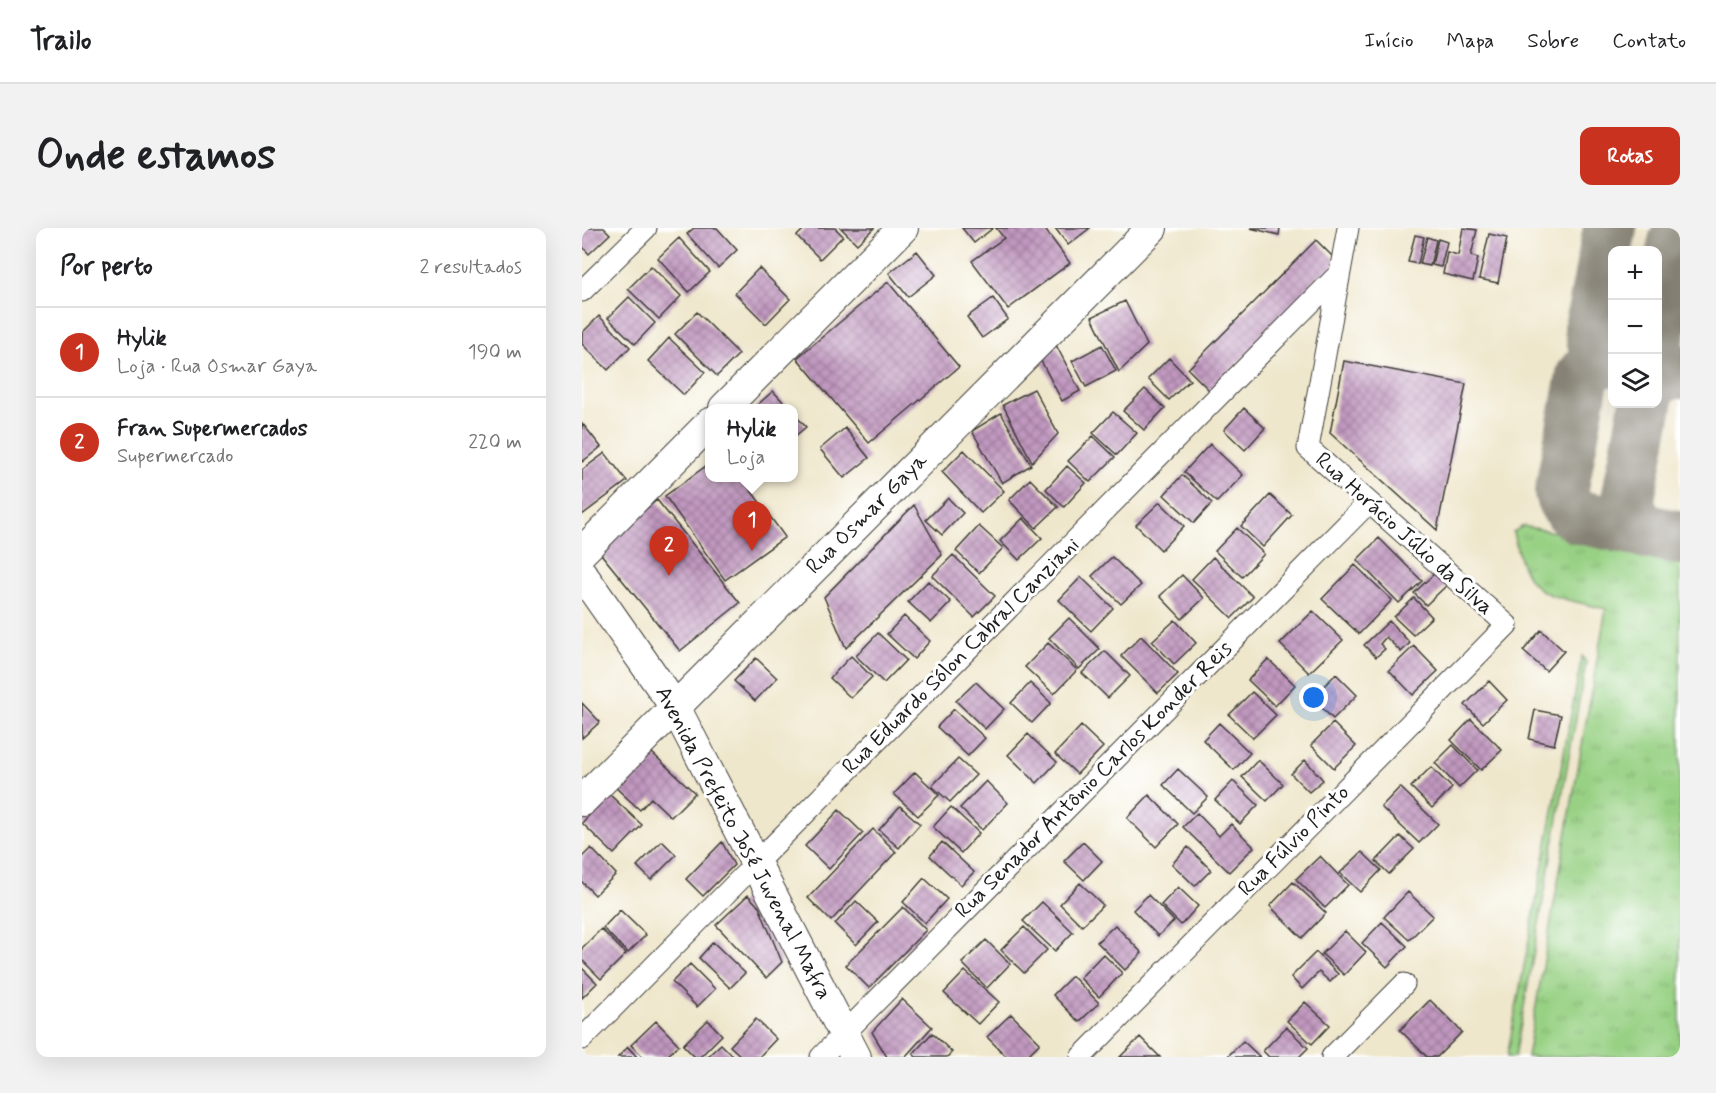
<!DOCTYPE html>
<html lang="pt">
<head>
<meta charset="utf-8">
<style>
  body { margin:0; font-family:Mynerve,sans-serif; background:#f2f2f2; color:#202124 }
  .controls { position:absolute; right:18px; top:18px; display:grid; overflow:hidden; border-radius:12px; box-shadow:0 6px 24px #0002 }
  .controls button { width:54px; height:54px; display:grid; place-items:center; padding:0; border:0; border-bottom:2px solid #e0e0e0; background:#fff; color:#202124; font:30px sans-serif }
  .you { position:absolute; left:732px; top:470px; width:21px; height:21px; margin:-15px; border:4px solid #fff; border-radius:50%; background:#1a73e8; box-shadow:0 0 0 9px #1a73e833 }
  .badge { display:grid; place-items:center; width:39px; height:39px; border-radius:50%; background:#c8321e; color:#fff; font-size:20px; font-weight:700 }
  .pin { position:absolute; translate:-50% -50px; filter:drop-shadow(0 2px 3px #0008) }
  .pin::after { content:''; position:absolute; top:32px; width:21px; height:18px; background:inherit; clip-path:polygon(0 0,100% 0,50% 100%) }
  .popup { position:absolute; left:123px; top:176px; width:93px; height:78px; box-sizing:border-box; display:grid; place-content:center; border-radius:12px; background:#fff; filter:drop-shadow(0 2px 4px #0005); font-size:20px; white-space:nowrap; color:#757577 }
  .popup b { font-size:22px; color:#202124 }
  .popup::after { content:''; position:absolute; left:50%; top:100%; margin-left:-12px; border:12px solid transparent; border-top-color:#fff }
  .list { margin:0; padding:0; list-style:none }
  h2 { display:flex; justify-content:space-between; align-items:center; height:78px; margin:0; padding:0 24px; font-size:26px }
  h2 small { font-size:20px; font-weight:400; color:#757577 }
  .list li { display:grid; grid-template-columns:39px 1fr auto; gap:18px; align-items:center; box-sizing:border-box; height:90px; padding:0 24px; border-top:2px solid #e0e0e0 }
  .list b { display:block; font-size:22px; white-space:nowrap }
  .list p { margin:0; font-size:20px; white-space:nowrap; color:#757577 }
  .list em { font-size:20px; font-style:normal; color:#757577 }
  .icon { flex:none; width:33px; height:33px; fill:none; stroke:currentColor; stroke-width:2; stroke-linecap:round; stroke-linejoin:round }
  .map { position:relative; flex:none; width:1098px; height:829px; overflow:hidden; border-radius:12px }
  header { display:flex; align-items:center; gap:36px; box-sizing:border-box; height:84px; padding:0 30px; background:#fff; border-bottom:2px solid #e0e0e0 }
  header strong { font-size:28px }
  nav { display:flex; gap:33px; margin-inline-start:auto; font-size:21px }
  .intro { display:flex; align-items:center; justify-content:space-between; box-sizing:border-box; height:144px; padding:0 36px }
  h1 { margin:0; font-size:42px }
  .button { padding:15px 27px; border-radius:12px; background:#c8321e; color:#fff; font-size:21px; font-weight:700 }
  main { display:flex; gap:36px; padding:0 36px }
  aside { flex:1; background:#fff; border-radius:12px; box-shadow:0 6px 24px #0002 }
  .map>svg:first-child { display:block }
  .grass { fill:url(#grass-tufts); stroke:#5a7650; stroke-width:1.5 }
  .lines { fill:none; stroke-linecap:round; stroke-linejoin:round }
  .taxiway { stroke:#868274; stroke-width:54 }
  .building { fill:url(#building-cross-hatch) }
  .street-casing { stroke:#3c3a36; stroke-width:23 }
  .secondary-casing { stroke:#3c3a36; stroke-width:32 }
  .street { stroke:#fff; stroke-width:21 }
  .secondary { stroke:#fff; stroke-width:30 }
  .labels { text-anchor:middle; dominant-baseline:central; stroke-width:6; stroke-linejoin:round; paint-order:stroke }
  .street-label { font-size:22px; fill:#1c1c1c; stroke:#fff }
</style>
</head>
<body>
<header>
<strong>Trailo</strong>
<nav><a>Início</a><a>Mapa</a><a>Sobre</a><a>Contato</a></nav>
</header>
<div class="intro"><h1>Onde estamos</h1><a class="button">Rotas</a></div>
<main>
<aside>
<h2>Por perto<small>2 resultados</small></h2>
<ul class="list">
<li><span class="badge">1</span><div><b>Hylik</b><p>Loja · Rua Osmar Gaya</p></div><em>190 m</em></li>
<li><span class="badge">2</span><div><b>Fran Supermercados</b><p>Supermercado</p></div><em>220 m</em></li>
</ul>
</aside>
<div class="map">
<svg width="1098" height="829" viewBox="0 0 1098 829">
  <defs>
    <pattern id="grass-tufts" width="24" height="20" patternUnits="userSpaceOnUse" patternTransform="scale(1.5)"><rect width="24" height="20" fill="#98d184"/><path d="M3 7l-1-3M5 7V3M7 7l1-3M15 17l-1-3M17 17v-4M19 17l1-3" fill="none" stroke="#82b371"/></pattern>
    <pattern id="building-cross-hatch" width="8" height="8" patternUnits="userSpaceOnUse" patternTransform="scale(1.5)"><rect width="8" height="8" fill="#c198c0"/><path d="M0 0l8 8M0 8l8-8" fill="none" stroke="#9c7b9b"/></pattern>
  </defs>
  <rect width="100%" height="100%" fill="#fff"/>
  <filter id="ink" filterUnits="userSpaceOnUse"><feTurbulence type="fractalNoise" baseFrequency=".0167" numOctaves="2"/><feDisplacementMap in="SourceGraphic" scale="12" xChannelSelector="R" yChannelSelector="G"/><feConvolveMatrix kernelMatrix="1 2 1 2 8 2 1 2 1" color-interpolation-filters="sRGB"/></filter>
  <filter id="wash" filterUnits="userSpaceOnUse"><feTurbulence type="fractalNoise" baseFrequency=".008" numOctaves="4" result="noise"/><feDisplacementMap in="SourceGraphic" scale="24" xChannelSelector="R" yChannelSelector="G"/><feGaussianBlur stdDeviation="1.35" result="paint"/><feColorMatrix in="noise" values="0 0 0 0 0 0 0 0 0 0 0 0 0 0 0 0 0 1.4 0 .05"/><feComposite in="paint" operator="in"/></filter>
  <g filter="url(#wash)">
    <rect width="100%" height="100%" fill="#efe7cc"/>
    <path class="grass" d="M941 298 1098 328V829H945L1024 381C964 365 945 374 931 304Z
      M1000 428 1004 434 933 829H925Z"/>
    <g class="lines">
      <path class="taxiway" d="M1076 107 1093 14 1098 2
        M1026 130 1012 114 1009 100 1028 0
        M1030 131 1015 134 1001 147 979 265C982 276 988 283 997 289L1098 310
        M1076 151 1091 142 1098 144
        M1064 176 1046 271C1048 286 1053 294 1064 304"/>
    </g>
    <g id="blocks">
      <path class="building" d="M0 0H22L28 6 7 26 0 18Z
        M112 0H135L155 22 136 40 105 6Z
        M223 0H253L261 8 238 31 215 8Z
        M259 0H292L275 16Z
        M380 0H411L392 15Z
        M414 0H462L488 35 426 81 390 33 422 10Z
        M473 0H508L486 17Z
        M668 0H698L697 7Z
        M881 0 895 2 889 28 896 30 891 53 861 46 865 24 876 27Z
        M907 6 925 10 916 55 897 51Z
        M833 7 842 9 836 36 826 34Z
        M845 9 854 12 848 38 838 36Z
        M97 10 128 44 107 64 76 30Z
        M856 11 865 14 859 39 850 37Z
        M734 12 756 34 628 163 606 141Z
        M335 23 354 47 326 69 307 45Z
        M69 38 99 68 77 91 46 61Z
        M177 40 208 71 184 96 153 65Z
        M306 54 377 139 287 215 215 130Z
        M47 69 73 95 53 116 26 90Z
        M411 70 426 91 400 110 385 89Z
        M543 73 565 117 537 144 510 89Z
        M115 84 157 126 135 148 93 106Z
        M17 88 48 119 26 142 0 116V105Z
        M87 110 123 144 102 167 66 133Z
        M474 117 498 163 480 173 456 127Z
        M520 117 534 143 504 159 490 133Z
        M587 130 608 152 587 172 566 151Z
        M762 133 884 156 855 302 748 205Z
        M452 161 476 206 450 234 421 177Z
        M563 161 583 180 562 202 541 183Z
        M191 163 207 180H172Z
        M662 180 683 200 663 222 642 202Z
        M531 184 555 205 535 227 511 205Z
        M419 185 449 237 420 255 390 203Z
        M212 186 224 199 212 209Z
        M0 195 19 219 0 234Z
        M263 200 287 230 262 250 238 221Z
        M511 208 533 229 508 254 486 233Z
        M628 216 661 247 635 274 602 244Z
        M382 222 422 263 399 285 360 244Z
        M23 225 45 253 0 287V242Z
        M128 235V250H160L203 309 143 352 83 268Z
        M485 238 504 255 482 279 464 261Z
        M600 247 630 275 612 295 582 267Z
        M448 251 476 279 454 300 427 272Z
        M688 267 710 287 681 319 659 298Z
        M366 270 381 285 360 307 344 292Z
        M75 272 158 375 98 423 15 321Z
        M578 274 602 298 579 322 554 297Z
        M332 277 360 327 264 420 242 369Z
        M441 290 460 310 437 332 418 313Z
        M397 298 421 320 397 345 374 323Z
        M655 300 682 326 660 349 633 323Z
        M797 310 840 353 817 375 775 332Z
        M371 327 413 368 392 389 350 348Z
        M530 329 559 357 539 376 510 348Z
        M631 329 671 369 650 390 610 351Z
        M773 337 810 372 777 406 740 371Z
        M853 345 865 357 844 377 832 365Z
        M600 347 622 370 600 391 578 368Z
        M499 349 531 380 509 403 477 372Z
        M346 353 369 374 349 395 326 374Z
        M832 370 850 389 831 407 812 389Z
        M731 383 761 412 727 445 698 416Z
        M322 388 348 413 332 431 305 406Z
        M487 390 518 421 497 441 467 410Z
        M593 392 614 415 592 436 570 413Z
        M807 393 828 415 819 424 804 409 798 416 803 421 794 429 782 417Z
        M959 402 982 423 964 443 941 423Z
        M296 405 324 432 302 455 274 428Z
        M559 408 596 446 576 465 539 428Z
        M466 415 495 442 472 466 443 439Z
        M832 418 856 443 831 467 807 442Z
        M523 423 548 448 526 470 500 445Z
        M269 428 290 449 269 470 248 450Z
        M174 430 195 450 173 473 152 453Z
        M686 431 713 457 693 478 666 452Z
        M754 446 775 467 751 491 730 470Z
        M907 453 925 472 901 495 883 477Z
        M394 454 422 481 403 501 374 473Z
        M448 455 469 475 450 495 429 475Z
        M670 464 694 487 671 510 647 487Z
        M0 475 18 494 0 510Z
        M372 481 403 510 386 528 355 499Z
        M953 482 979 487 972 517 947 511Z
        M889 491 920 522 899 542 869 512Z
        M637 495 668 525 652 542 621 512Z
        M751 495 774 518 752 540 729 517Z
        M499 498 521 519 495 546 473 526Z
        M446 506 475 534 455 555 426 527Z
        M871 517 895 542 877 560 853 535Z
        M67 522 113 565 89 589 69 570 58 582 32 558Z
        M376 531 394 547 368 574 350 558Z
        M676 532 701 556 685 573 660 549Z
        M723 532 741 552 727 564 709 546Z
        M849 539 870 560 850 580 829 559Z
        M596 541 626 569 610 585 581 557Z
        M333 544 357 567 336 588 312 566Z
        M404 553 426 575 400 602 378 580Z
        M651 553 676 577 658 596 633 572Z
        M818 559 856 596 837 615 799 579Z
        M27 566 60 597 32 626 0 595Z
        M567 567 596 596 574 619 545 590Z
        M318 578 338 596 317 620 297 602Z
        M369 579 397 605 379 625 351 599Z
        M257 582 281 605 247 641 223 618Z
        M615 585 637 608 649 596 672 619 647 644 601 599Z
        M291 601 314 624 249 693 226 670Z
        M818 608 832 621 807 646 794 633Z
        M80 613 94 627 69 652 55 638Z
        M140 614 152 637 121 668 104 651Z
        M360 614 392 644 379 657 348 628Z
        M501 614 520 633 502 652 482 633Z
        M606 619 629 642 613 658 590 636Z
        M9 620 34 646 13 667 0 654V629Z
        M780 624 799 642 778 664 758 645Z
        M738 628 766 657 743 680 714 651Z
        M342 650 365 671 343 695 321 674Z
        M711 654 744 685 720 710 688 678Z
        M498 655 521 677 500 698 478 676Z
        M596 659 616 678 599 697 579 677Z
        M826 664 851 688 827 712 802 689Z
        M166 667 177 679 200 734 184 750 134 697Z
        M566 667 592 693 576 708 551 682Z
        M274 673 296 694 274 717 253 696Z
        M460 674 491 704 473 723 441 693Z
        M321 679 344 702 287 760 264 737Z
        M38 682 64 707 46 725 21 700Z
        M800 694 825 718 805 739 780 715Z
        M533 697 560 725 543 742 515 714Z
        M442 699 465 722 442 745 419 722Z
        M19 701 44 726 19 751 0 732V720Z
        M763 703 784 724 762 747 740 726Z
        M404 712 428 736 405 760 380 735Z
        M131 714 163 745 148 760 117 730Z
        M734 724 756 746 748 754 737 744 720 761 709 749Z
        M521 726 540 745 517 769 498 750Z
        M108 736 133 761 115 779 90 754Z
        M0 740 15 755 0 770Z
        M383 743 417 774 396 796 362 765Z
        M490 748 517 775 497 794 471 767Z
        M320 771 350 799 323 829H305L290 804Z
        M848 772 880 804 855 829H845L818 802Z
        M723 774 748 797 730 816 705 793Z
        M429 786 458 815 444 829H425L405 809Z
        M174 791 194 811 177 829H160L148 818Z
        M126 792 140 807 118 829H113L101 817Z
        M74 793 97 817 84 829H61L49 817Z
        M704 799 726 820 717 829H687L681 823Z
        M350 805 370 824 365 829H334L331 826Z
        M558 809 578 829H538Z
        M661 813 678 829H645Z
        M139 816 152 829H125Z
        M46 819 55 829H36Z"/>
    </g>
  </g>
  <g filter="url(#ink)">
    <use href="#blocks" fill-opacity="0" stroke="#3c3a36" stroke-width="1.5"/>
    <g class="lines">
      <g class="street-casing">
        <path id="street" d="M0 63 64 0
          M0 811 757 46
          M239 829 786 275
          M499 829 925 397 726 220 766 0
          M750 829 822 756"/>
      </g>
      <g class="secondary-casing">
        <path id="secondary" d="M142 180 321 0
          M0 324 128 195
          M0 346 93 479 274 829
          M0 573 570 0"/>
      </g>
      <use href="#street" class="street"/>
      <use href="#secondary" class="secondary"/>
    </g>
  </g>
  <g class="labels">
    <g class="street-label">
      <text transform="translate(285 286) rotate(-45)">Rua Osmar Gaya</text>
      <text transform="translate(822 306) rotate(42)">Rua Horácio Júlio da Silva</text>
      <text transform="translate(379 428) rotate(-45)">Rua Eduardo Sólon Cabral Canziani</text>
      <text transform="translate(512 552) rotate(-45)">Rua Senador Antônio Carlos Konder Reis</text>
      <text transform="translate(712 613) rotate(-45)">Rua Fúlvio Pinto</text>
      <text transform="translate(161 615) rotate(62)">Avenida Prefeito José Juvenal Mafra</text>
    </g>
  </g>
</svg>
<div class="controls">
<button>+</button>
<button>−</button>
<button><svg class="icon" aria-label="layers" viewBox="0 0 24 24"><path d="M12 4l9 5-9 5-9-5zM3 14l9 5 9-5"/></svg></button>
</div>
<div class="you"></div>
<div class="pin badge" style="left:170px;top:323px">1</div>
<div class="popup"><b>Hylik</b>Loja</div>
<div class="pin badge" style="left:87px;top:348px">2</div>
</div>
</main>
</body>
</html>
